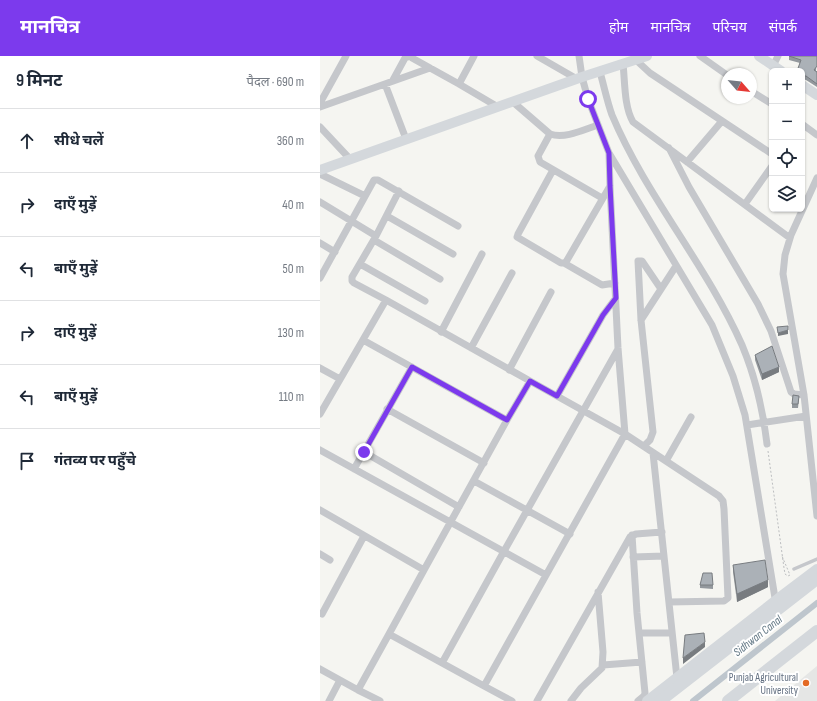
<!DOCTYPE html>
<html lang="hi">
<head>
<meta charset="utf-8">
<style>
  body { margin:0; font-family:"Sofia Sans Condensed","Noto Sans Devanagari",sans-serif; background:#f2f2f3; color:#1f2937 }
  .controls { position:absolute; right:12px; top:12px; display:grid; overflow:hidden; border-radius:6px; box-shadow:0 1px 3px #0004 }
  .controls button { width:36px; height:36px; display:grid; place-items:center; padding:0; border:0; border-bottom:1px solid #e0e1e3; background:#fff; color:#1f2937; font:20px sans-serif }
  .compass { position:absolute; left:401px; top:12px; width:36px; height:36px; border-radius:50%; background:#fff; box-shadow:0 1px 3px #0004; rotate:118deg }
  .stop { position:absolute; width:12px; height:12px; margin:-9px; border:3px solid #7c3aed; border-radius:50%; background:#fff }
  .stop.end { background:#7c3aed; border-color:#fff; box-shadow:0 1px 4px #0008 }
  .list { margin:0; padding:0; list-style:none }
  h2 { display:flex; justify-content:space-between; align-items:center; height:52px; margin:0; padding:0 16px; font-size:17px }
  h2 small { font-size:13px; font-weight:400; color:#747a83 }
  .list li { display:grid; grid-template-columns:26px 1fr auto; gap:12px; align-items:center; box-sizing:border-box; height:64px; padding:0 16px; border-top:1px solid #e0e1e3 }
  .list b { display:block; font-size:15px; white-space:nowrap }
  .list em { font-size:13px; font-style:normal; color:#747a83 }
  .icon { flex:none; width:22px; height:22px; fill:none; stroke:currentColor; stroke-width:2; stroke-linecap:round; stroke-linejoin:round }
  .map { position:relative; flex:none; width:497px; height:645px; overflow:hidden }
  header { display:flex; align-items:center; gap:24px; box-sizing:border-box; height:56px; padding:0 20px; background:#7c3aed; color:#fff }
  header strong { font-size:19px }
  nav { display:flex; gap:22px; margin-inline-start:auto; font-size:14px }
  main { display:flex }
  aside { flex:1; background:#fff }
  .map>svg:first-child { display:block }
  .built { fill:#e5e6e5 }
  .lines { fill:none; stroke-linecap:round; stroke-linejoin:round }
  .canal { stroke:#bec6cd; stroke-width:6 }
  .path { stroke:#bcbec0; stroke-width:1; stroke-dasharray:2 2; stroke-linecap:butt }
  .lane { stroke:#c5c7cb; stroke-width:3.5 }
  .street { stroke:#c5c7cb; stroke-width:7 }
  .secondary { stroke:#d4d8dc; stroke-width:10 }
  .highway { stroke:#d4d8dc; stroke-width:12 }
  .wall { fill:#93989d }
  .shaded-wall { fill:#787c80 }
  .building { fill:#abb1b7; stroke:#787c80 }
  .route { stroke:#7c3aed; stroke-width:5 }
  .poi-dot { fill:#e36a24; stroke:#fff; stroke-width:1.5 }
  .labels { text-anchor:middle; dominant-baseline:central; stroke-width:4; stroke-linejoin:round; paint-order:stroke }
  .poi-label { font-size:11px; fill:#647182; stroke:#fff; text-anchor:end }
  .water-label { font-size:12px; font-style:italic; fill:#647986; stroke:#fff }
</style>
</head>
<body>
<header>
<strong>मानचित्र</strong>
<nav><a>होम</a><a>मानचित्र</a><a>परिचय</a><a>संपर्क</a></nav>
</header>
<main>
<aside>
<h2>9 मिनट<small>पैदल · 690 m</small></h2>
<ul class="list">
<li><svg class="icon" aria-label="ahead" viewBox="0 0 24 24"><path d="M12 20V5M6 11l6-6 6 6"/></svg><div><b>सीधे चलें</b></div><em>360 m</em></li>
<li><svg class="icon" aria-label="right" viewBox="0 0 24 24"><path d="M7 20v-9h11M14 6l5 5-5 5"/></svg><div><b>दाएँ मुड़ें</b></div><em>40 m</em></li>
<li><svg class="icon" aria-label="left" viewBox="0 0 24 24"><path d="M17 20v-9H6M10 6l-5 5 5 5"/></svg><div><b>बाएँ मुड़ें</b></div><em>50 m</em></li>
<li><svg class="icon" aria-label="right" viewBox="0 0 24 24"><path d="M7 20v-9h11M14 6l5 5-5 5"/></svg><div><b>दाएँ मुड़ें</b></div><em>130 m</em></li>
<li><svg class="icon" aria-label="left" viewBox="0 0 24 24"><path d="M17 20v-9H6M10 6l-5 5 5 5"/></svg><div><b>बाएँ मुड़ें</b></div><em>110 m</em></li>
<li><svg class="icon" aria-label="arrive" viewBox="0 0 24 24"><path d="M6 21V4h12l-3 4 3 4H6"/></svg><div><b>गंतव्य पर पहुँचे</b></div></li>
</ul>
</aside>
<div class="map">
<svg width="497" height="645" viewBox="0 0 497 645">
  <rect width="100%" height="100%" fill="#f5f5f1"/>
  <path class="built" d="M497 610V645H455Z"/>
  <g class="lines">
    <path class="canal" d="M373 645 497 547"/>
    <path class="path" d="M448 395 464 512 465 518 468 520 470 519 462 500"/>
    <path class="lane" d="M474 513 497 503"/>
    <path class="street" d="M91 0 92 2 139 28 154 0
      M217 0 257 23
      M259 0 262 21 268 43 289 97 392 269 413 320 425 359 456 548
      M380 0 407 19
      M316 4 330 17 452 98
      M303 8C305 25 304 51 313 66L470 182
      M453 10 458 0
      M280 16C284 30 287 45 292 59 326 140 386 208 422 289 435 320 443 354 447 388
      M73 24 85 2 90 0
      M65 28 86 83
      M139 28 178 51
      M431 35 452 48
      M193 46 230 78C245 83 263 74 278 69
      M0 47 26 0
      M0 51 110 12
      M482 68 497 79
      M0 71 30 103
      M230 78 218 100 220 106 282 142
      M349 92 369 131 438 248 451 275 471 336 474 338 484 339
      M367 106 402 65
      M233 114 198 178 197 181 241 207H244L246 206 290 130
      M0 118 45 140
      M497 122 471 179 465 199 463 218 484 339 497 460
      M0 146 56 180
      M425 148 452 110
      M67 160 133 198
      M54 184 120 223
      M0 187 15 196
      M244 207 282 229 295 227
      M40 208 105 245
      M0 222 54 124H58L138 170
      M66 244 210 325
      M321 264 356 210
      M121 276 162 198
      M43 284 187 364 210 325 305 378 399 440 403 445 404 453 408 542 404 545 349 546
      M151 292 192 217
      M0 312 20 323
      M189 314 231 236
      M237 340 283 259 295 243
      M67 353 164 407
      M0 358 66 244 34 227 32 225V221L56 180 79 135
      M427 369 486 360
      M324 390 330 384 333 376 321 264 318 205H322L341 233
      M0 394 226 519
      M44 396 139 451
      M333 397 357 622
      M346 405 371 361
      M34 413 92 311
      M154 425 250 478
      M0 454 104 514 69 578
      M312 479 317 557 325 637 324 640 318 645
      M0 498 10 504
      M313 501 344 500
      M104 514 187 364
      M2 558 44 480
      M319 577H352
      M122 607 183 497 298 293
      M283 609 322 606
      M0 613 38 634 69 578 164 630 305 378 298 292 290 130 289 97
      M164 630 192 645
      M38 634 60 645
      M9 645 20 624
      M217 645 310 481 316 478 342 476
      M251 645 261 632 282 612 283 596 278 536"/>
    <path class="secondary" d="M439 0 461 15
      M482 29 497 39
      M0 114 262 21 327 0
      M327 645 460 541 497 513"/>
    <path class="highway" d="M340 645 497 523
      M408 645 497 575"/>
  </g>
  <path class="wall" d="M469 0H497L496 15 497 16V31L486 24 482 23V15L480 7 469 4Z
    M435 299 459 316 442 324 435 304Z
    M479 343 478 352H472V348Z
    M413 509 448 531 417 546 413 516Z
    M380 529H393V533L380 532Z"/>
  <path class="shaded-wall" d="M468 274V278L458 280V277Z
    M459 311V316L442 324V318Z
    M448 524V531L417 546V538Z
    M385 586V591L363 608V602Z"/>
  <path class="building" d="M469 0H497V10L494 14 497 16V28L486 20H482V15H477L481 4Z
    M468 270V274L458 277 457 271Z
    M452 290 459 311 442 318 435 299Z
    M473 339 479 340 478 348H472Z
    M445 504 448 524 417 538 413 509Z
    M383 517H392L393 529H380Z
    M384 577 385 586 363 602 365 579Z"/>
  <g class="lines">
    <path class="route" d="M44 396 92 311 187 364 210 325 237 340 283 259 296 242 290 130 289 97 268 43"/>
  </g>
  <circle class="poi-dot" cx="486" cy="627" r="4"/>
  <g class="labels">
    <g class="poi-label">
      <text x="478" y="621">Punjab Agricultural<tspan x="478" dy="13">University</tspan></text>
    </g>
    <g class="water-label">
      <text transform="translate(438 580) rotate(-38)">Sidhwan Canal</text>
    </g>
  </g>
</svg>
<div class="controls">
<button>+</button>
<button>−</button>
<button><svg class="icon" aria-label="locate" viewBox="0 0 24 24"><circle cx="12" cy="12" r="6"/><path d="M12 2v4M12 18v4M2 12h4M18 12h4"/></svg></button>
<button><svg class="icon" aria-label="layers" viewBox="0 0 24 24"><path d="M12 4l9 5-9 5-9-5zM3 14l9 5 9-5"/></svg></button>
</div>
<svg class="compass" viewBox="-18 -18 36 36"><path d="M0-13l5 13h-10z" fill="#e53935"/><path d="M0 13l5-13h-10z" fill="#747a83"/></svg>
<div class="stop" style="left:268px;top:43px"></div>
<div class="stop end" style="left:44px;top:396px"></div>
</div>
</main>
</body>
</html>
